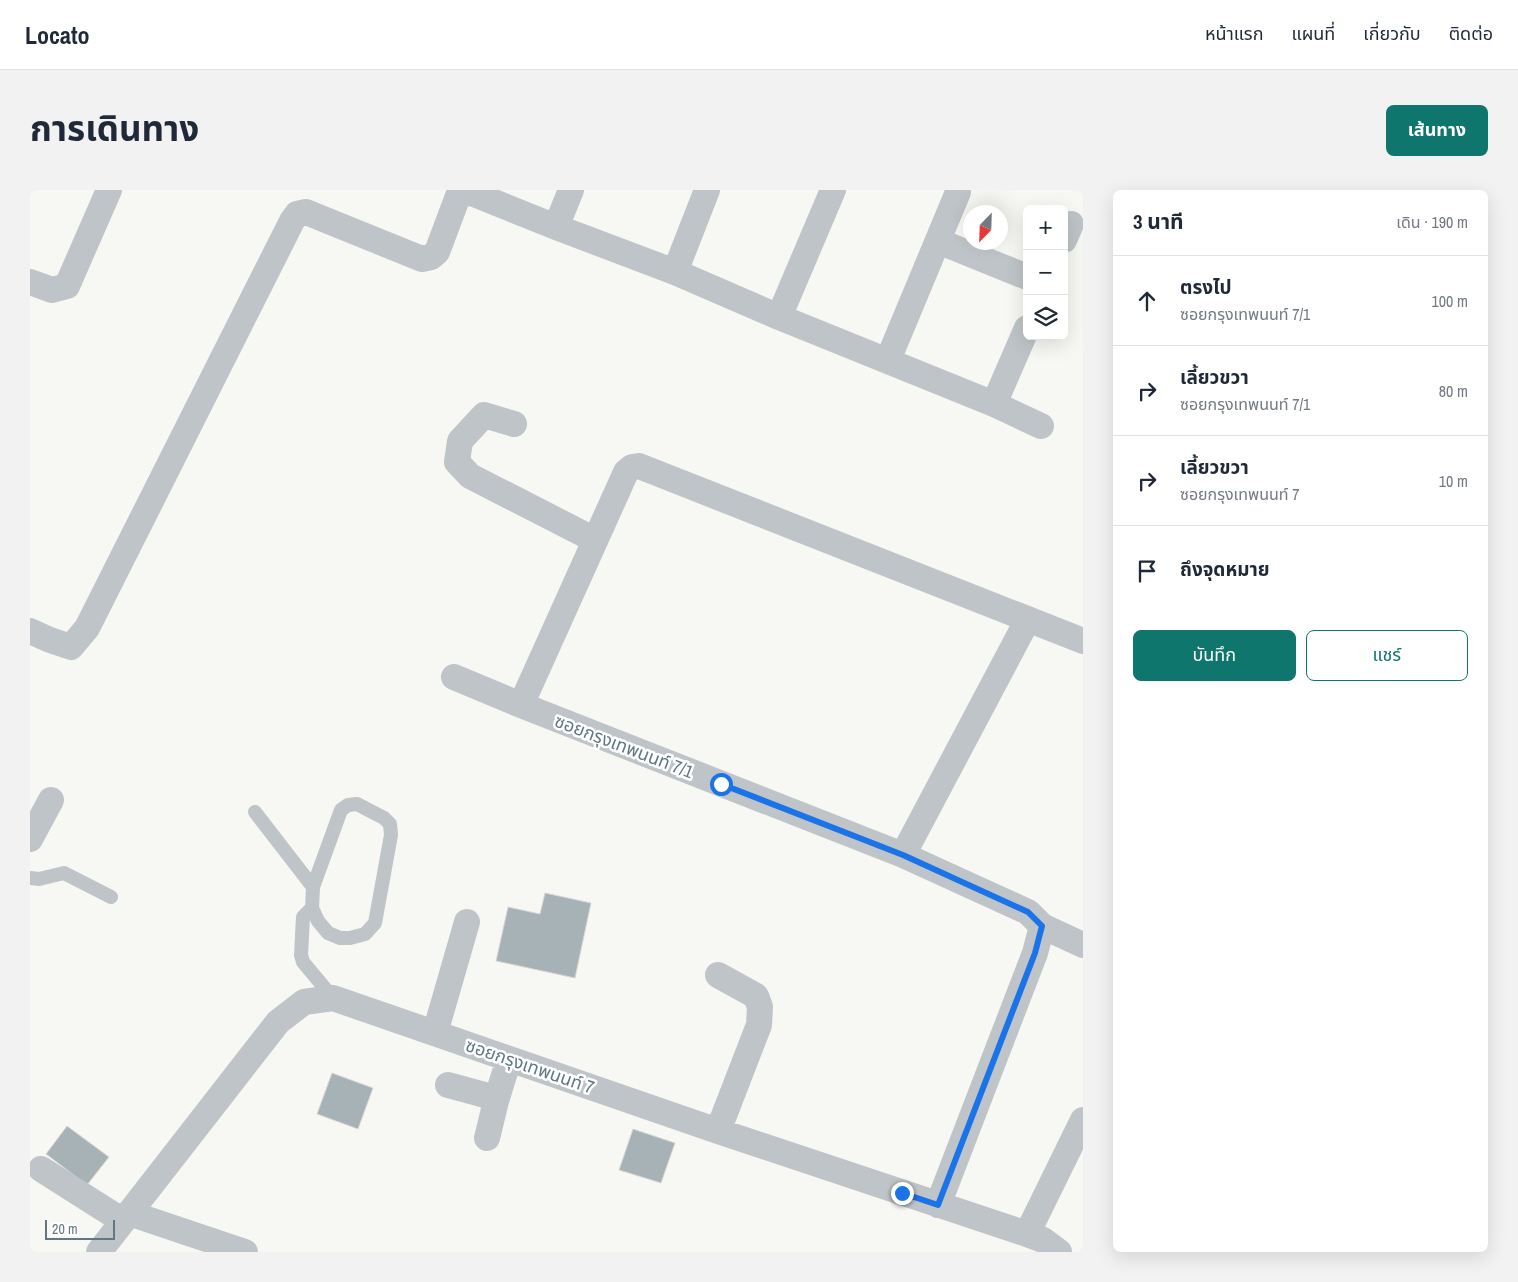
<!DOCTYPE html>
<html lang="th">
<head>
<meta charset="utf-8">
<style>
  body { margin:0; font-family:"Archivo Narrow","Noto Sans Thai",sans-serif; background:#f2f2f3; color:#1f2937 }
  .controls { position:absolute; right:15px; top:15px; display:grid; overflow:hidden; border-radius:8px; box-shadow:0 5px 20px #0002 }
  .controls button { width:45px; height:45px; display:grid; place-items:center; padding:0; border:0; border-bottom:1px solid #e0e1e3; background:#fff; color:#1f2937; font:25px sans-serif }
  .compass { position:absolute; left:933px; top:15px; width:45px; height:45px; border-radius:50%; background:#fff; box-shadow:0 5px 20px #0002; rotate:203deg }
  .scale { position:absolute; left:15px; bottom:12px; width:70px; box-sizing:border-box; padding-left:5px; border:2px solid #617880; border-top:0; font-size:14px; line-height:18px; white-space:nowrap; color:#617880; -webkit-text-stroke:4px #fff; paint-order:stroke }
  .stop { position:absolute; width:15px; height:15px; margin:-11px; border:4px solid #1a73e8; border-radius:50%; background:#fff }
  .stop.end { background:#1a73e8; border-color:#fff; box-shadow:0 1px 5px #0008 }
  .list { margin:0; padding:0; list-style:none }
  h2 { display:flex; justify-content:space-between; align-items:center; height:65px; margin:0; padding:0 20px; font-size:21px }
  h2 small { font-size:16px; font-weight:400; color:#747a83 }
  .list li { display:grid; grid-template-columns:32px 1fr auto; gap:15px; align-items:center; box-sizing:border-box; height:90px; padding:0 20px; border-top:1px solid #e0e1e3 }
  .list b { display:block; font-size:19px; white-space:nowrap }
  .list p { margin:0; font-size:16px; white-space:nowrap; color:#747a83 }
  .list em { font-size:16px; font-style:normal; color:#747a83 }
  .actions { display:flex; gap:10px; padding:15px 20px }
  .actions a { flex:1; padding:11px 0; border:1px solid #0f766e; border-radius:8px; text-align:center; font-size:18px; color:#0f766e }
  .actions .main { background:#0f766e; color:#fff }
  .icon { flex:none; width:28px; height:28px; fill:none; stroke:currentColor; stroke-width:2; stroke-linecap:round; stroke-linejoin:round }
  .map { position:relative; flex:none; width:1053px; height:1062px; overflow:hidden; border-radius:8px }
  header { display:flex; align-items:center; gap:30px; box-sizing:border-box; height:70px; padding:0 25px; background:#fff; border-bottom:1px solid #e0e1e3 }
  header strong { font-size:24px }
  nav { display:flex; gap:28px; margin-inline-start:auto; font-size:18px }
  .intro { display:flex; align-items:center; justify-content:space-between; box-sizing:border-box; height:120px; padding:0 30px }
  h1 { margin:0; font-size:35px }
  .button { padding:12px 22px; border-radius:8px; background:#0f766e; color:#fff; font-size:18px; font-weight:700 }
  main { display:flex; gap:30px; padding:0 30px }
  aside { flex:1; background:#fff; border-radius:8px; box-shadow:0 5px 20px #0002 }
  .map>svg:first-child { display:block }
  .building { fill:#a7b2b6; stroke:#d9d8d6 }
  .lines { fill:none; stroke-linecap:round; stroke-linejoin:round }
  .lane { stroke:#bec4c7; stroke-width:14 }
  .street { stroke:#bec4c7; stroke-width:26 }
  .route { stroke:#1a73e8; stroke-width:6 }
  .labels { text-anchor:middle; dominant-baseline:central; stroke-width:5; stroke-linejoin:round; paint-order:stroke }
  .street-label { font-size:18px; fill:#617880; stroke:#fff }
</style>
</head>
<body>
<header>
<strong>Locato</strong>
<nav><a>หน้าแรก</a><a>แผนที่</a><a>เกี่ยวกับ</a><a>ติดต่อ</a></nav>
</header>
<div class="intro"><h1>การเดินทาง</h1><a class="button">เส้นทาง</a></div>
<main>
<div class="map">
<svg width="1053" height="1062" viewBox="0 0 1053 1062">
  <rect width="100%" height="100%" fill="#f7f7f4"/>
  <path class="building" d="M515 703 561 713 545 788 466 771 478 717 510 724Z
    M302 883 343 898 328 939 287 924Z
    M37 936 79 967 57 995 16 964Z
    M603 939 645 953 631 993 589 980Z"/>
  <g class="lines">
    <path class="lane" d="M225 622 283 697 282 718 273 727 271 765 273 772 303 808
      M0 688 9 689 34 683 81 707
      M282 718 288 731 298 743 310 748H320L335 744 345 733 361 645 360 634 354 628 327 614 318 615 311 620 283 697"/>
    <path class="street" d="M526 37 541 0
      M1034 50 1041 34
      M908 51 997 87
      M645 82 677 0
      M0 92 22 100 37 96 79 0
      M749 127 803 0
      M858 170 928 2
      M964 214 997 138
      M484 234 454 225 430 251 427 272 440 286 565 350
      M0 441 20 450 41 457 57 438 262 31 267 24 276 22 392 69 401 67 407 62 428 6 434 2 444 4 526 37 645 82 749 127 964 214 1011 236
      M424 487 491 515 873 665 998 722 1012 736 1005 763 908 1015
      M491 515 596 282 602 277 609 276 1053 451
      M0 649 21 610
      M873 665 998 429
      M1012 736 1053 755
      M688 785 726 806 730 817 729 835 688 941
      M405 843 437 732
      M418 895 455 905 466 911 457 948
      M466 911 479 869
      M11 979 93 1031
      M99 1023 215 1062
      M997 1044 1053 930
      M69 1062 248 832 274 812 303 808 688 941 997 1044 1013 1050 1029 1062"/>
  </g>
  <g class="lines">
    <path class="route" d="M691 594 873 665 998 722 1012 736 1005 763 908 1015 872 1003"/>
  </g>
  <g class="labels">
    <g class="street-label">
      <text transform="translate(594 556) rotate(21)">ซอยกรุงเทพนนท์ 7/1</text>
      <text transform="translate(500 876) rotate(19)">ซอยกรุงเทพนนท์ 7</text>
    </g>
  </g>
</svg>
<div class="controls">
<button>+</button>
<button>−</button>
<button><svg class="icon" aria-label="layers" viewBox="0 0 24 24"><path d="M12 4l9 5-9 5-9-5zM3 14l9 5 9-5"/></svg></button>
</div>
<svg class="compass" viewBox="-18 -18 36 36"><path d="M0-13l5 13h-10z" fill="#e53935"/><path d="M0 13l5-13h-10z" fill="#747a83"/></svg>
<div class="scale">20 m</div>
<div class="stop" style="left:691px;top:594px"></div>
<div class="stop end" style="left:872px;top:1003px"></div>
</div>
<aside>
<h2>3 นาที<small>เดิน · 190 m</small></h2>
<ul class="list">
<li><svg class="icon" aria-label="ahead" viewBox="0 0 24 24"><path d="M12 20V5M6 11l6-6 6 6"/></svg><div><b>ตรงไป</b><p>ซอยกรุงเทพนนท์ 7/1</p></div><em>100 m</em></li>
<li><svg class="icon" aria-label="right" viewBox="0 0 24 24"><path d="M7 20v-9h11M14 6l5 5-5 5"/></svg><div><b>เลี้ยวขวา</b><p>ซอยกรุงเทพนนท์ 7/1</p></div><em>80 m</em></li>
<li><svg class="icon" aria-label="right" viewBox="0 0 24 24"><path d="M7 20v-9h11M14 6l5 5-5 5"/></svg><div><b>เลี้ยวขวา</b><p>ซอยกรุงเทพนนท์ 7</p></div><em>10 m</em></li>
<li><svg class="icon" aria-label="arrive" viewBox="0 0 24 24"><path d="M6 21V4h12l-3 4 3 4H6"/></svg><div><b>ถึงจุดหมาย</b></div></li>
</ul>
<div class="actions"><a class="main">บันทึก</a><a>แชร์</a></div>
</aside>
</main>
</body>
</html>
